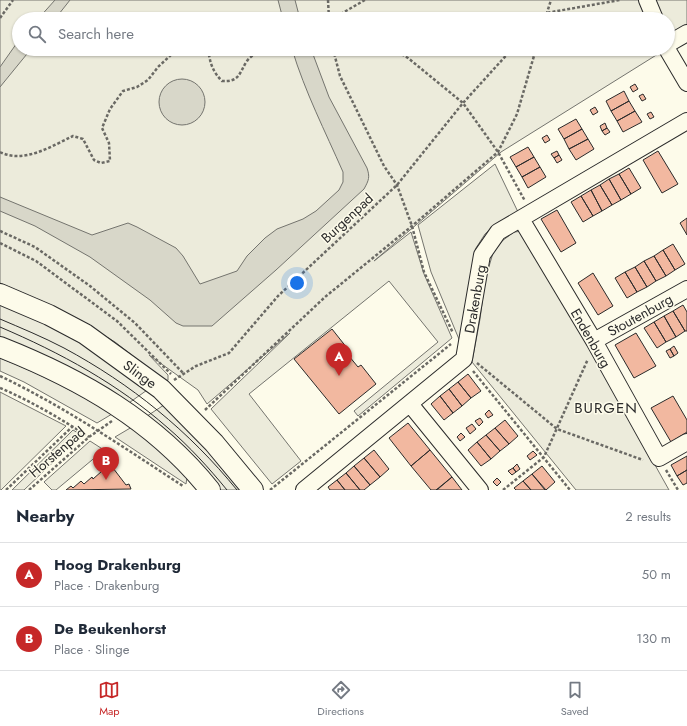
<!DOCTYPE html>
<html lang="en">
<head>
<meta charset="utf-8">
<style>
  body { margin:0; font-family:Jost,sans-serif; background:#f6f6f7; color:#1f2937 }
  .you { position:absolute; left:297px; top:283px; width:14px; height:14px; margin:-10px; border:3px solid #fff; border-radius:50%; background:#1a73e8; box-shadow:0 0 0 6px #1a73e833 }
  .badge { display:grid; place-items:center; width:26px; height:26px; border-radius:50%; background:#c62828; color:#fff; font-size:13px; font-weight:700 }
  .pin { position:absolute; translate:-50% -33px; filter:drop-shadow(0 1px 2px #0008) }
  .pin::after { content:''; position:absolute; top:21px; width:14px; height:12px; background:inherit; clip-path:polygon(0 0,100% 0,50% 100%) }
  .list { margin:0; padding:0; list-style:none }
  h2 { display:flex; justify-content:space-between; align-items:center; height:52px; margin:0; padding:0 16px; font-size:17px }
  h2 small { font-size:13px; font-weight:400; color:#747a83 }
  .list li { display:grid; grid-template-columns:26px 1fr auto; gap:12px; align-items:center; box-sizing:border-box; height:64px; padding:0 16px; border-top:1px solid #e0e1e3 }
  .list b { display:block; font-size:15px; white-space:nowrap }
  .list p { margin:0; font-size:13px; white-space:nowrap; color:#747a83 }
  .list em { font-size:13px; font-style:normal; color:#747a83 }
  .icon { flex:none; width:22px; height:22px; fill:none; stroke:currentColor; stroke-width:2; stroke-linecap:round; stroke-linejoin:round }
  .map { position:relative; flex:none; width:687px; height:490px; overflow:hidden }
  .search { position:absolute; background:#fff; box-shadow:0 1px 3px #0004; left:12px; right:12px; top:12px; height:44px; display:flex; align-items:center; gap:10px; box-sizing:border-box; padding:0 14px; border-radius:22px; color:#747a83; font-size:15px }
  .sheet { height:180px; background:#fff }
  nav { display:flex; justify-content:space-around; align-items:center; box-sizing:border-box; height:56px; border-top:1px solid #e0e1e3; background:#fff; font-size:11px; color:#747a83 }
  nav a { display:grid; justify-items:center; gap:2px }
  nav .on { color:#c62828 }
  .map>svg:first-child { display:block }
  .green { fill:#ecebdb; stroke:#74746e }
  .water { fill:#d8d7c9; stroke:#74746e }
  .building { fill:#f2b8a0; stroke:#2b2b2b }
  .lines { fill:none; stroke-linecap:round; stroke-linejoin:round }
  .minor-casing { stroke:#2b2b2b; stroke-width:18 }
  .major-casing { stroke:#2b2b2b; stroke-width:22 }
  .path { stroke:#6a6964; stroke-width:2.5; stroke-dasharray:3 2; stroke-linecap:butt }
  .minor { stroke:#fdfbea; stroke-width:16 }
  .major { stroke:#fdfbea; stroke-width:20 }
  .tram { stroke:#2b2b2b; stroke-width:1 }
  .labels { text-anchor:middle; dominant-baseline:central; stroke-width:3; stroke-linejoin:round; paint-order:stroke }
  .street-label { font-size:14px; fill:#2b2b2b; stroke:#fdfbea }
  .neighbourhood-label { font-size:15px; letter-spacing:1px; fill:#2b2b2b; stroke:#fdfbea }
</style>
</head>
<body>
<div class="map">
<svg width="687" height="490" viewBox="0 0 687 490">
  <rect width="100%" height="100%" fill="#fdfbea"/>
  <path class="green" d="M0 0H687V36L668 48V19H19V49H666L501 152 374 261 411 232 424 274 452 338 358 416 354 411 438 342 389 281 249 394 301 461 272 484 211 409 290 333 207 404 198 390 149 355 168 375V380L161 385 151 370 115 342 70 315 0 283Z
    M495 164 518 212 499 222 485 234 476 248 461 344 431 272 418 225Z
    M524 231 669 490H576L472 362 480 319 485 280 493 253 502 241 514 232Z
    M0 300 82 338 150 388 126 405 0 342Z
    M0 358C39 373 76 392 112 414L97 423 24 382 0 371Z
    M0 392 66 426 1 490H0Z
    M167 403 248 490H216L144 418Z
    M137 424 188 471 186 484 115 437Z
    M73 430 83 436 67 449 24 490H12Z
    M90 441 104 450 56 490H52L44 482Z"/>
  <path class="water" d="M55 0H70L55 19H38Z
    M278 0H295L300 19H283Z
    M19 40V49H31L0 87V67Z
    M292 49H311L329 97 367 168C370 177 369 180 364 189L276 270 212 326H183L176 323 150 300 90 257 35 226 0 211V197L92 235 128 223 137 227 176 248 183 256 200 284 237 271 247 256 265 238 277 229 303 219 316 211 339 190 343 182V172C325 131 305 92 292 49Z
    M159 102a23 23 0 1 1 46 0a23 23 0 1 1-46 0Z"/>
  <path class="building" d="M635 84 638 89 633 92 630 87Z
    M624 91 629 101 611 111 606 101Z
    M643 94 646 99 642 101 639 96Z
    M629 101 635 111 617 121 611 111Z
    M595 107 598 112 593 115 590 110Z
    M635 111 642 122 623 132 617 121Z
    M651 112 654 117 650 119 647 114Z
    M576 119 582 129 564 139 558 129Z
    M605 123 607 128 602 131 600 126Z
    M607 128 610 132 605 135 602 131Z
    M582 129 588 139 569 149 564 139Z
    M547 135 550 140 545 143 542 138Z
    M588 139 594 149 576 160 569 149Z
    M528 147 534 157 516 167 510 157Z
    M557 151 559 155 554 158 551 154Z
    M658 151 678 184 662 193 643 160Z
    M559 155 562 160 557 163 554 158Z
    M534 157 540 167 522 177 516 167Z
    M540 167 546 177 528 188 522 177Z
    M629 168 641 188 631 194 619 174Z
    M619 174 631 194 621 200 609 179Z
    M609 179 621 200 612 205 600 185Z
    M600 185 612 205 602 211 591 190Z
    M591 190 602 211 593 216 581 196Z
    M581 196 593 216 583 222 571 202Z
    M557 210 576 243 561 252 541 219Z
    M687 218V235L680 223Z
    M673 244 685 264 675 270 663 250Z
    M663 250 675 270 666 276 654 256Z
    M654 256 666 276 656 281 644 261Z
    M644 261 656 281 647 287 635 267Z
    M635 267 647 287 637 292 625 272Z
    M625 272 637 292 627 298 615 278Z
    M593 273 613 306 598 315 578 283Z
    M683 305 687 312V331H685L673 311Z
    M673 311 685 331 676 337 664 316Z
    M664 316 676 337 666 342 654 322Z
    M654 322 666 342 657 348 644 328Z
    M332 329 347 348 344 350 358 367 361 365 376 384 339 414 294 359Z
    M636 333 656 366 634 378 615 345Z
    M674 346 678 353 674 356 670 349Z
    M670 349 674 356 670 358 666 351Z
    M468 374 481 391 471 398 458 382Z
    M458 382 471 398 462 406 449 389Z
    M449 389 462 406 453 413 440 396Z
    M440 396 453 413 444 420 431 404Z
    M673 396 687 420V432L671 442 651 408Z
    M489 410 493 415 488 418 485 414Z
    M480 418 483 422 479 426 475 421Z
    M505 420 518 436 509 444 495 428Z
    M408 423 430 450 411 466 389 438Z
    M472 424 476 429 470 434 466 428Z
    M495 428 509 444 500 451 486 435Z
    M461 433 465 437 460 441 457 437Z
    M486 435 500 451 491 459 477 442Z
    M477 442 491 459 481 466 468 450Z
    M374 450 389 469 380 477 364 458Z
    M430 450 452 477 436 490H431L411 466Z
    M533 451 537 455 530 460 527 456Z
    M687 456V470L677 476 671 465Z
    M364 458 380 477 370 485 354 466Z
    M517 464 520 469 516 472 513 468Z
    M354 466 370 485 364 490H360L346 473Z
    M542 466 555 482 546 490 532 474Z
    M113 468 126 485 129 484 131 489 66 490 71 486 73 488 81 481 84 484 92 477 93 479 102 471 104 475Z
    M513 468 516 472 512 475 508 471Z
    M687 470V483L683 485 677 476Z
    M346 473 360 490H345L337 480Z
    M532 474 545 490H531L523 481Z
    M452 477 462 490H436L438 489Z
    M497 478 501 482 497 486 493 482Z
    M337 480 345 490H330L328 487Z
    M523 481 531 490H516L514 488Z"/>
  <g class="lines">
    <g class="minor-casing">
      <path id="minor" d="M647 0 655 19
        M668 44 687 33
        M667 49 687 83
        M521 219 594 341 659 458 687 442
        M594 341 687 289
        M410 404 480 490
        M304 490 464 359 482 255 498 232 687 121"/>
    </g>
    <g class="major-casing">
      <path id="major" d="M0 294 49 315 85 334 161 389 214 443 253 490
        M0 347C81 379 155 421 210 490"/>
    </g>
    <path class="path" d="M328 0 329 19
      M0 18 13 0
      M332 19 365 0
      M540 19 546 13 620 0
      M545 19 551 0
      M200 49 209 55C211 66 214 73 222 81 240 82 239 73 247 61 252 54 261 52 269 49
      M333 49 340 76 384 166 397 185 412 226 424 272 453 333
      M393 49 408 58 463 103 498 152 525 201
      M0 152C24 164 52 146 73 136L83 139 94 160 101 163 110 161 109 143 102 128 110 109 123 91 137 87 148 80 158 67 172 54 180 49
      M0 231 35 247 90 286 135 323 184 374
      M0 243 36 261 117 321 171 374
      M477 363 557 429 643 460
      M473 371 570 490
      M0 376C65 407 123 447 183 486
      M174 380 196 366 229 353 278 296 397 185 463 103 512 49
      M0 388C31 401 61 419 89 437
      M205 410 325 297 412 226 498 152 517 114 536 49
      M666 470 678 490
      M6 490 73 426
      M29 490 89 437 112 421
      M270 490 451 344
      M503 490 544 457 588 359"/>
    <use href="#minor" class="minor"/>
    <use href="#major" class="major"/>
    <path class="tram" d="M0 319C21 328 43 337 64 348 131 384 189 431 237 490
      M0 327C61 353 118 384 168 428 190 447 209 468 227 490"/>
  </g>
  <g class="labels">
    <g class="street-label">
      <text transform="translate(347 218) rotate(-43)">Burgenpad</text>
      <text transform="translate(475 299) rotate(-80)">Drakenburg</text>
      <text transform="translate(640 315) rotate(-29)">Stoutenburg</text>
      <text transform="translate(591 338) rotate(60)">Endenburg</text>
      <text transform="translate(140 374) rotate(36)">Slinge</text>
      <text transform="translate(57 452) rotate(-41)">Horstenpad</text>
    </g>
    <g class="neighbourhood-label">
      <text x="606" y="408">BURGEN</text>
    </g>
  </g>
</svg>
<div class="you"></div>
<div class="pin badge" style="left:339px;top:376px">A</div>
<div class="pin badge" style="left:106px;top:480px">B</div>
<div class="search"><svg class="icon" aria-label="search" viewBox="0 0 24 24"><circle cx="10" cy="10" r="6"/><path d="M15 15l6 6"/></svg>Search here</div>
</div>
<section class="sheet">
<h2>Nearby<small>2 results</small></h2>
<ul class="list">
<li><span class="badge">A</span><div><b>Hoog Drakenburg</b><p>Place · Drakenburg</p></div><em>50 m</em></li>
<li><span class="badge">B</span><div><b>De Beukenhorst</b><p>Place · Slinge</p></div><em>130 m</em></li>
</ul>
</section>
<nav>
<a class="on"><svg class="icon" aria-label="map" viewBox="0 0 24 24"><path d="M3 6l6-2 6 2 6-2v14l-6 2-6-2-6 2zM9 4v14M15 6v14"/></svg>Map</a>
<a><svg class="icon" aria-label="directions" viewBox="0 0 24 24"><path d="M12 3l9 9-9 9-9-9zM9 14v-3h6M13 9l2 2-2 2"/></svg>Directions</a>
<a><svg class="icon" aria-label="saved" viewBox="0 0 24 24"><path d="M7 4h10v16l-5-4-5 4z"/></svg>Saved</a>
</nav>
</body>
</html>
